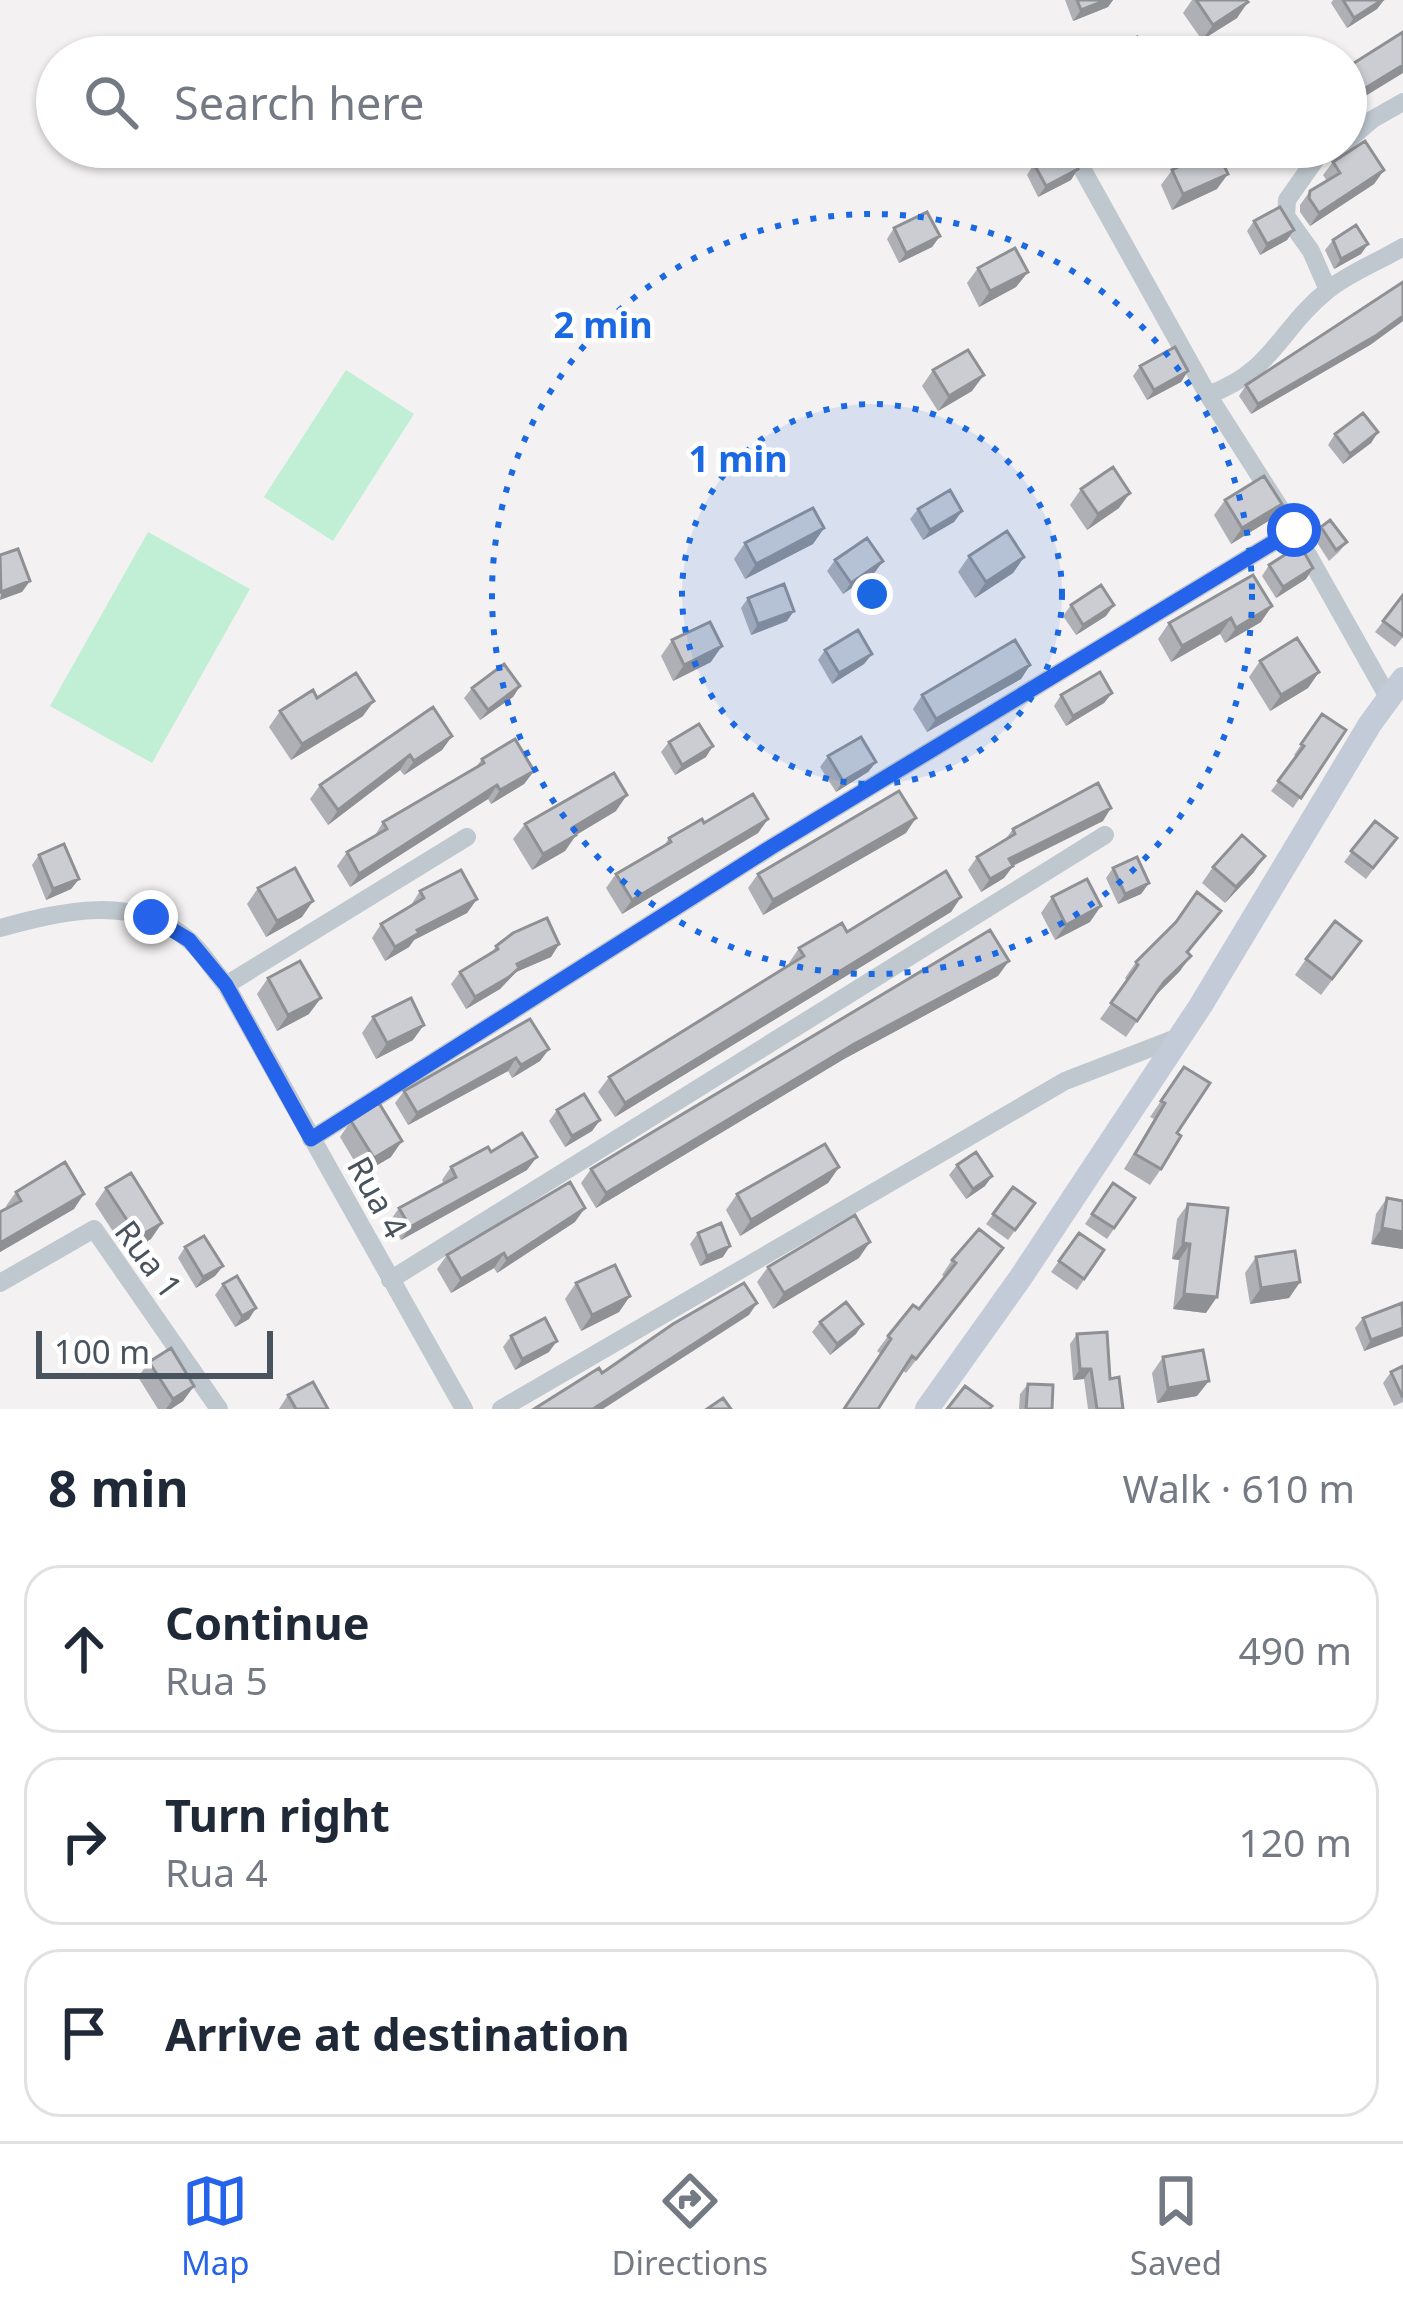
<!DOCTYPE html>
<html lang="en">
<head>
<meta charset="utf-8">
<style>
  body { margin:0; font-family:"Noto Sans",sans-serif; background:#f2f2f3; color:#1f2937 }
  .scale { position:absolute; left:36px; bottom:30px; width:237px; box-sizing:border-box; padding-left:12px; border:6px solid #49535e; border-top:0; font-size:33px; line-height:42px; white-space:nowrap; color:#49535e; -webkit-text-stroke:9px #fff; paint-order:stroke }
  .stop { position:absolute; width:36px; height:36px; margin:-27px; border:9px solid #2563eb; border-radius:50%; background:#fff }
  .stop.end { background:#2563eb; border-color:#fff; box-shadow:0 3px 12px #0008 }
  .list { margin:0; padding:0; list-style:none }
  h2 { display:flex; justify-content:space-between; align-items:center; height:156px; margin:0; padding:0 48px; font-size:51px }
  h2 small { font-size:39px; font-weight:400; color:#747a83 }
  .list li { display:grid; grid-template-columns:78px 1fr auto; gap:36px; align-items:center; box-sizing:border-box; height:168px; margin:0 24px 24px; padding:0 24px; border:3px solid #e0e1e3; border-radius:36px }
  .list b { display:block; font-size:45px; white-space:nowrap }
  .list p { margin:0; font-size:39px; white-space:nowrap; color:#747a83 }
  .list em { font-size:39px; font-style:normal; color:#747a83 }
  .icon { flex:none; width:66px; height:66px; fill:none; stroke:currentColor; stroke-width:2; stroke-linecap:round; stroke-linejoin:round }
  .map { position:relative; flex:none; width:1403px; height:1409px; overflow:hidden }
  .search { position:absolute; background:#fff; box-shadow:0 3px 9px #0004; left:36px; right:36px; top:36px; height:132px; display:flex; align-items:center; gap:30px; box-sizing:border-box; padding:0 42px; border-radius:66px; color:#747a83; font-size:45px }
  .sheet { height:732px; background:#fff }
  nav { display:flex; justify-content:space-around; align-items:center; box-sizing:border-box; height:168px; border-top:3px solid #e0e1e3; background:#fff; font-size:33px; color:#747a83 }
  nav a { display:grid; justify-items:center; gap:6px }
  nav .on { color:#2563eb }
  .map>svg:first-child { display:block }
  .green { fill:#c0efd5 }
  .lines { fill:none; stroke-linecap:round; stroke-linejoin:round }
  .street { stroke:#bfc7cf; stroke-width:18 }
  .secondary { stroke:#c2cbd7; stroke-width:24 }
  .wall { fill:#afb0b5 }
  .shaded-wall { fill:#8e9094 }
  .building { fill:#cbcdd3; stroke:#8e9094; stroke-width:3 }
  .route { stroke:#2563eb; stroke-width:15 }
  .ring { fill:none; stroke:#1b68e3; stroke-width:6; stroke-dasharray:6 12 }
  .labels { text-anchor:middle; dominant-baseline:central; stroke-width:9; stroke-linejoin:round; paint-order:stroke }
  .street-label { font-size:33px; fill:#49535e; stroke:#fff }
  .centre { fill:#1b68e3; stroke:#fff; stroke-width:6 }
  .ring-label { font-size:36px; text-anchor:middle; font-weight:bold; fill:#1b68e3; stroke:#fff; stroke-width:9; stroke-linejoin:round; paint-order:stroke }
</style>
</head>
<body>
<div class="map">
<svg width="1403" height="1409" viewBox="0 0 1403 1409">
  <rect width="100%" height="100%" fill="#f3f1f1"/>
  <path class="green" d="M346 370 414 414 333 541 264 497Z
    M148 532 250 589 152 763 50 706Z"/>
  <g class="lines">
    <path class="street" d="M1346 142 1373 119 1403 102
      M1070 147 1208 395 1294 530 1388 697
      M1328 290 1311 251 1286 216 1287 200 1318 156 1339 147
      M1208 395C1274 371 1279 329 1328 290 1349 273 1380 261 1403 247
      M0 928C62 911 135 893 190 941 203 953 214 971 226 985L464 1409
      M226 985 467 837
      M311 1139 773 846 1294 530
      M390 1280 1105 835
      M0 1283 94 1229 219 1409
      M501 1409 1065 1081 1179 1037"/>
    <path class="secondary" d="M927 1409 1021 1277 1201 1005 1370 724 1403 679"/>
  </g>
  <path class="wall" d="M1065 0H1113L1108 7 1073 21Z
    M1192 0H1246L1237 18 1202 40 1183 13Z
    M1333 0H1384L1377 9 1347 28 1331 3Z
    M1248 147H1292L1261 167Z
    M1333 162 1384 170 1374 184 1310 226 1300 212V205L1310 191 1327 181 1323 175Z
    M1034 164 1071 180 1038 197 1027 175Z
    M1172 170 1217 189 1172 210 1161 185Z
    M1254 221 1294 230 1287 240 1260 255 1247 231Z
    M894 228 940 236 932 247 899 263 887 239Z
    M1333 240 1368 244 1361 254 1334 269 1325 250Z
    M978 268 1028 272 1016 287 979 307 967 283Z
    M1403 282V321L1370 345 1251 414 1239 396 1246 385Z
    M1140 366 1188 371 1181 382 1147 400 1133 376Z
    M933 370 972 391 938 411 922 386Z
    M1378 432 1371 443 1343 464 1328 445 1335 434Z
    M1081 489 1119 508 1087 530 1070 505Z
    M1225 500 1270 520 1231 544 1214 515Z
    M918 509 962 511 954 522 923 540 910 519Z
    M1321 527 1347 542 1339 552 1329 561 1314 538Z
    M824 528 813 544 745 579 734 559 745 543Z
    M969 556 1024 557 1013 573 975 598 958 572Z
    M835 560 883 561 875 572 843 594 827 571Z
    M1269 565 1313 568 1306 579 1276 598 1262 576Z
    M1253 575 1261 622 1225 643 1220 634 1171 662 1158 639 1169 623Z
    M1403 595V637L1395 647 1375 632Z
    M748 598 787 621 751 635 741 608Z
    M1071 605 1106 616 1076 635 1063 616Z
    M672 640 711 662 673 681 661 656Z
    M825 650 872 654 864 664 832 684 818 660Z
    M1260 661 1319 672 1308 688 1270 711 1249 677Z
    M1030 665 1021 679 927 732 913 709 922 695Z
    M520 686 513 697 480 720 464 698 472 688Z
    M1112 693 1104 703 1066 726 1054 706 1061 695Z
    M317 698 363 716 291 760 269 727 280 711Z
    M1322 714 1346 730 1293 808 1271 791 1297 757 1294 755Z
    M452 736 442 750 404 775 400 770 328 825 310 799 320 785Z
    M669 742 706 757 675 775 661 752Z
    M828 756 876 762 868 772 836 792 820 767Z
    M482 759 534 771 524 784 491 804 488 799 350 887 337 866 347 852 374 837 383 822 476 767Z
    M616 811 576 835 565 851 532 870 513 839 525 824Z
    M768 819 758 833 622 914 606 888 616 874 664 846 669 838 704 823Z
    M1103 821 1013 866 1004 878 981 892 968 870 977 857 1004 841 1013 829Z
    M1375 821 1397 838 1366 879 1344 862Z
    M906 833 763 915 748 888 758 874Z
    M39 855 79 879 71 889 46 900 32 865Z
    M1213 867 1254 872 1225 903 1202 883Z
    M1113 868 1149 883 1141 894 1118 904 1106 878Z
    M258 888 302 917 266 937 247 904Z
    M420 891 477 899 467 913 414 940 409 947 385 961 372 938 381 924 411 905Z
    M961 897 951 912 615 1117 598 1092 609 1077 790 965 789 963 799 948Z
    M1052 897 1090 922 1055 940 1041 913Z
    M1221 911 1188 953 1180 971 1153 998 1126 1037 1100 1019 1127 981 1125 978 1136 962Z
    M1361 941 1321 995 1295 975 1306 959Z
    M559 944 551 957 516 972 500 989 466 1009 451 984 460 972 492 953 496 946Z
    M998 976 844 1059 596 1208 581 1183 591 1169Z
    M268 978 309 1014 277 1031 257 994Z
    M373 1017 413 1040 376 1059 362 1033Z
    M549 1049 540 1061 512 1078 508 1071 408 1125 395 1103 404 1091Z
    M1184 1067 1161 1169 1150 1185 1124 1169 1154 1119 1150 1117Z
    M557 1110 600 1120 592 1131 565 1147 549 1121Z
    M351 1121 391 1157 362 1174 340 1137Z
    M957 1165 992 1176 985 1186 966 1199 949 1175Z
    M451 1167 527 1170 401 1240 390 1221 399 1208 444 1184 442 1180Z
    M839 1167 828 1183 740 1236 726 1210 737 1194Z
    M1113 1183 1135 1198 1107 1239 1085 1224Z
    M1013 1187 1035 1203 1008 1240 986 1224Z
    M106 1188 151 1239 127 1253 95 1204Z
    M16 1192 74 1209 0 1252V1212L7 1208 6 1206Z
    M1387 1198 1403 1201V1249L1371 1244 1376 1214Z
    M1188 1204 1206 1313 1173 1309 1179 1260 1172 1259 1177 1219Z
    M575 1222 497 1273 494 1268 451 1293 437 1269 447 1255Z
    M698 1233 723 1257 700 1266 690 1244Z
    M1079 1233 1104 1250 1077 1290 1051 1272Z
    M185 1247 223 1266 215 1276 196 1288 178 1258Z
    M1256 1257 1300 1282 1289 1298 1250 1304 1245 1273Z
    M859 1258 773 1309 757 1282 768 1267Z
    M952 1260 992 1263 906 1373 877 1351 888 1336 919 1309 945 1277 942 1275Z
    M576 1283 630 1296 619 1312 581 1331 565 1299Z
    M223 1284 249 1319 235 1327 215 1295Z
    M1403 1306V1336L1364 1351 1355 1328 1363 1318Z
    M820 1322 856 1334 830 1355 812 1332Z
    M1077 1334 1110 1379 1123 1409H1088L1084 1379 1073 1380 1070 1344Z
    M511 1336 549 1352 515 1370 503 1347Z
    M1163 1357 1197 1396 1157 1403 1152 1373Z
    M149 1362 194 1386 183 1401 171 1409H158L138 1377Z
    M1403 1366V1402L1394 1406 1383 1383 1391 1372Z
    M1028 1384 1052 1409H1019L1020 1394Z
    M288 1395 328 1409H279Z"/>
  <path class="shaded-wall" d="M1106 0H1113L1108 7 1073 21 1081 10Z
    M1384 0 1377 9 1347 28 1354 18Z
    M1248 2 1237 18 1202 40 1213 25Z
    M1403 65V73L1346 108V100Z
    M1281 147H1292L1261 167 1271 154Z
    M1078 169 1071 180 1038 197 1046 186Z
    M1384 170 1374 184 1310 226 1319 213Z
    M1228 174 1217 189 1172 210 1183 194Z
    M1294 230 1287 240 1260 255 1267 244Z
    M940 236 932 247 899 263 906 253Z
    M1368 244 1361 254 1334 269 1341 259Z
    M1028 272 1016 287 979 307 990 291Z
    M1403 316V321L1370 345 1251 414 1258 404Z
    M1188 371 1181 382 1147 400 1154 390Z
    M984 375 972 391 938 411 949 396Z
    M1378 432 1371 443 1343 464 1350 454Z
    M1130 493 1119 508 1087 530 1098 514Z
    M1282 504 1270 520 1231 544 1242 528Z
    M962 511 954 522 923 540 930 530Z
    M824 528 813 544 745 579 756 564Z
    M1024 557 1013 573 975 598 986 582Z
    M883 561 875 572 843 594 851 583Z
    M1313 568 1306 579 1276 598 1283 587Z
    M30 581 22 592 0 600 1 592Z
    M1114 605 1106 616 1076 635 1083 625Z
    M1272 606 1261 622 1225 643 1236 628Z
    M794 611 787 621 751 635 758 624Z
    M1231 618 1220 634 1171 662 1182 646Z
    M722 646 711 662 673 681 684 665Z
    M872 654 864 664 832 684 839 673Z
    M1030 665 1021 679 927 732 936 719Z
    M1319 672 1308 688 1270 711 1281 695Z
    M520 686 513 697 480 720 488 710Z
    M1112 693 1104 703 1066 726 1073 716Z
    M374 701 363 716 291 760 302 744Z
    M452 736 442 750 404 775 414 761Z
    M713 746 706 757 675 775 682 765Z
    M410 755 400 770 328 825 338 810Z
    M876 762 868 772 836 792 843 781Z
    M534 771 524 784 491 804 500 790Z
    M497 785 488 799 350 887 359 874Z
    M627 795 616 811 576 835 565 851 532 870 543 854 572 828Z
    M1111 808 1103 821 1000 872 1009 859Z
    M916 818 906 833 763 915 773 900Z
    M768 819 758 833 622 914 632 900Z
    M1265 856 1254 872 1225 903 1236 887Z
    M1013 866 1004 878 981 892 990 879Z
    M79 879 71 889 46 900 53 889Z
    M1149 883 1141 894 1118 904 1125 894Z
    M961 897 951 912 615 1117 625 1103Z
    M477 899 467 913 414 940 409 947 385 961 395 947 417 930Z
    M313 901 302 917 266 937 277 921Z
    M1101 906 1090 922 1055 940 1066 925Z
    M559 944 551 957 516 972 500 989 466 1009 475 997 517 964Z
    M1191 956 1180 971 1153 998 1164 982Z
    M1009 961 998 976 844 1059 596 1208 606 1193 854 1044Z
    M321 998 309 1014 277 1031 288 1015Z
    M424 1025 413 1040 376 1059 387 1043Z
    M549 1049 540 1061 512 1078 521 1065Z
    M516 1058 508 1071 408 1125 417 1113Z
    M600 1120 592 1131 565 1147 572 1136Z
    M402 1141 391 1157 362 1174 374 1158Z
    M537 1157 527 1170 401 1240 410 1227Z
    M839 1167 828 1183 740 1236 751 1220Z
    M992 1176 985 1186 966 1199 973 1189Z
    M84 1194 74 1209 0 1252V1243Z
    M585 1208 575 1222 497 1273 507 1259Z
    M162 1223 151 1239 127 1253 138 1237Z
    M1382 1228 1403 1232V1249L1371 1244Z
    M870 1242 859 1258 773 1309 784 1293Z
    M1183 1243 1190 1244 1179 1260 1172 1259Z
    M730 1246 723 1257 700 1266 707 1256Z
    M504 1253 494 1268 451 1293 461 1279Z
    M223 1266 215 1276 196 1288 203 1277Z
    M1300 1282 1289 1298 1250 1304 1261 1288Z
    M1184 1294 1217 1297 1206 1313 1173 1309Z
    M630 1296 619 1312 581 1331 592 1315Z
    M757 1303 749 1315 603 1409H593Z
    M256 1308 249 1319 235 1327 242 1316Z
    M863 1324 856 1334 830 1355 837 1344Z
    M1403 1328V1336L1364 1351 1371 1340Z
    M557 1341 549 1352 515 1370 522 1359Z
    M1080 1369H1091L1084 1379 1073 1380Z
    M1209 1381 1197 1396 1157 1403 1168 1388Z
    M194 1386 183 1401 171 1409H166L173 1399Z"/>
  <path class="building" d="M1077 0H1106L1081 10Z
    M1196 0H1246L1248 2 1213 25Z
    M1343 0H1382L1354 18Z
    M1403 32V65L1346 100V68Z
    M1137 37 1146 57H1114L1111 50Z
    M1365 141 1384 170 1319 213 1309 198 1310 191 1340 173 1333 162Z
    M1067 147 1078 169 1046 186 1034 164Z
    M1266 147H1281L1271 154Z
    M1216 149 1228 174 1183 194 1172 170Z
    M1280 207 1294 230 1267 244 1254 221Z
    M927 212 940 236 906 253 894 228Z
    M1356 225 1368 244 1341 259 1333 240Z
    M1015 248 1028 272 990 291 978 268Z
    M1403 282V316L1377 335 1258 404 1246 385Z
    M1175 347 1188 371 1154 390 1140 366Z
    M968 350 984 375 949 396 933 370Z
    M1363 413 1378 432 1350 454 1335 434Z
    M1113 467 1130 493 1098 514 1081 489Z
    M1264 476 1282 504 1242 528 1225 500Z
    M950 490 962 511 930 530 918 509Z
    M813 508 824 528 756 564 745 543Z
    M1330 520 1347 542 1336 550 1321 527Z
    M1007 531 1024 557 986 582 969 556Z
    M867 538 883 561 851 583 835 560Z
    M1300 545 1313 568 1283 587 1269 565Z
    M18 549 30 581 1 592 0 555Z
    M1253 575 1272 606 1236 628 1231 618 1182 646 1169 623Z
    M784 584 794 611 758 624 748 598Z
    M1101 585 1114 605 1083 625 1071 605Z
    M1403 595V636L1383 621Z
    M710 622 722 646 684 665 672 640Z
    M858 630 872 654 839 673 825 650Z
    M1297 638 1319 672 1281 695 1260 661Z
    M1015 640 1030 665 936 719 922 695Z
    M504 664 520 686 488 710 472 688Z
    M1100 672 1112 693 1073 716 1061 695Z
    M356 673 374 701 302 744 280 711 313 690 317 698Z
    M433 707 452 736 414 761 410 755 338 810 320 785Z
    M1322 714 1346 730 1301 798 1278 781 1304 746 1301 744Z
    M699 724 713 746 682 765 669 742Z
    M861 737 876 762 843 781 828 756Z
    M515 739 534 771 500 790 497 785 359 874 347 852 387 829 383 822 484 763 482 759Z
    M614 773 627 795 572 828 576 835 543 854 525 824Z
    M1098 783 1111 808 1009 859 1013 866 990 879 977 857 1015 834 1013 829Z
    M899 791 916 818 773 900 758 874Z
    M753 794 768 819 632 900 616 874 671 842 669 838 702 819 704 823Z
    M1375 821 1397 838 1373 868 1351 851Z
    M1242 835 1265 856 1236 887 1213 867Z
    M64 844 79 879 53 889 39 855Z
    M1137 857 1149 883 1125 894 1113 868Z
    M295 868 313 901 277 921 258 888Z
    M461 870 477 899 417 930 419 933 395 947 381 924 424 898 420 891Z
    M946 871 961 897 625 1103 609 1077 804 956 799 948 842 923 847 932Z
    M1087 879 1101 906 1066 925 1052 897Z
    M1197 892 1221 911 1187 952 1191 956 1164 982 1137 1021 1111 1003 1138 965 1136 962 1176 922Z
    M547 918 559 944 517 964 519 968 509 977 475 997 460 972 498 949 496 946 513 933Z
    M1335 921 1361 941 1332 979 1306 959Z
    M990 930 1009 961 854 1044 606 1193 591 1169Z
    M300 961 321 998 288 1015 268 978Z
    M411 998 424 1025 387 1043 373 1017Z
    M530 1019 549 1049 521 1065 516 1058 417 1113 404 1091Z
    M1184 1067 1210 1083 1177 1133 1181 1136 1161 1169 1135 1154 1165 1103 1161 1101Z
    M584 1094 600 1120 572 1136 557 1110Z
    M379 1103 402 1141 374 1158 351 1121Z
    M522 1133 537 1157 410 1227 399 1208 456 1177 451 1167 488 1147 491 1152Z
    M825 1144 839 1167 751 1220 737 1194Z
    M976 1152 992 1176 973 1189 957 1165Z
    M65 1162 84 1194 0 1243V1212L21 1201 16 1192Z
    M131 1173 162 1223 138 1237 106 1188Z
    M570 1182 585 1208 507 1259 504 1253 461 1279 447 1255Z
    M1113 1183 1135 1198 1114 1228 1092 1214Z
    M1013 1187 1035 1203 1015 1230 993 1214Z
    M1387 1198 1403 1201V1232L1382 1228Z
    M1188 1204 1228 1208 1217 1297 1184 1294 1190 1244 1183 1243Z
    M855 1215 870 1242 784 1293 768 1267Z
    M721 1223 730 1246 707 1256 698 1233Z
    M979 1229 1003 1248 916 1359 912 1356 878 1409H844L891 1339 888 1336 913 1305 919 1309 956 1263 952 1260Z
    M1079 1233 1104 1250 1084 1279 1059 1261Z
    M204 1236 223 1266 203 1277 185 1247Z
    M1295 1251 1300 1282 1261 1288 1256 1257Z
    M615 1265 630 1296 592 1315 576 1283Z
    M237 1276 256 1308 242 1316 223 1284Z
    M744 1283 757 1303 593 1409H534L599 1368 602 1373 673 1324Z
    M846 1302 863 1324 837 1344 820 1322Z
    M1402 1303 1403 1328 1371 1340 1363 1318Z
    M545 1318 557 1341 522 1359 511 1336Z
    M1107 1332 1110 1379 1119 1377 1123 1409H1097L1091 1369H1080L1077 1334Z
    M171 1348 194 1386 173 1399 149 1362Z
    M1203 1350 1209 1381 1168 1388 1163 1357Z
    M1403 1366V1395L1402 1396 1391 1372Z
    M313 1382 328 1409H296L288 1395Z
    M1028 1384 1053 1385 1052 1409H1026Z
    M965 1386 992 1406 989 1409H947Z
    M723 1398 731 1409H707Z"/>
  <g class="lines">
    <path class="route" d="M151 917 189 940 226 985 311 1139 773 846 1294 530"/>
  </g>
  <circle cx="872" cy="594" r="190" fill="#1b68e3" fill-opacity=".12"/>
  <g class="ring">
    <circle cx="872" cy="594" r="190"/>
    <circle cx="872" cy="594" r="380"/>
  </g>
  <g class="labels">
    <g class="street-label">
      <text transform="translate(378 1197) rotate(61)">Rua 4</text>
      <text transform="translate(149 1259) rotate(53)">Rua 1</text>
    </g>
  </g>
  <circle cx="872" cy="594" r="18" class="centre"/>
  <g class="ring-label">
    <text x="603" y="338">2 min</text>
    <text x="738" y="472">1 min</text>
  </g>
</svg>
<div class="scale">100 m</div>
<div class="stop" style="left:1294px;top:530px"></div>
<div class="stop end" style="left:151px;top:917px"></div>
<div class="search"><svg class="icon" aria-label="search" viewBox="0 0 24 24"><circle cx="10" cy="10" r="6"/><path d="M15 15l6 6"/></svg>Search here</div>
</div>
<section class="sheet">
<h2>8 min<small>Walk · 610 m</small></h2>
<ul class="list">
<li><svg class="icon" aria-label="ahead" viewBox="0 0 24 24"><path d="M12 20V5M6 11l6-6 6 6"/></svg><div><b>Continue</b><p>Rua 5</p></div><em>490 m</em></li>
<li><svg class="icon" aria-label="right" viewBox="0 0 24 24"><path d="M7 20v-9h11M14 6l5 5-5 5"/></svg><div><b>Turn right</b><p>Rua 4</p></div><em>120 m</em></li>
<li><svg class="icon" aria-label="arrive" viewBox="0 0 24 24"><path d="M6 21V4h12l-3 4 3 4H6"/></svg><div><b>Arrive at destination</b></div></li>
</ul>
</section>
<nav>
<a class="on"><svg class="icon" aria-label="map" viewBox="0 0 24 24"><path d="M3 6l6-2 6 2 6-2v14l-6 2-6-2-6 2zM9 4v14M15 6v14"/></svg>Map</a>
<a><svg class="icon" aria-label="directions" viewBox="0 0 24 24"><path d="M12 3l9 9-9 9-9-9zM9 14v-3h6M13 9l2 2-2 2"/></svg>Directions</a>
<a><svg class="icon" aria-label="saved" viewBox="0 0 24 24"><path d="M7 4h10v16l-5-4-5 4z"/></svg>Saved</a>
</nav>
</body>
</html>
